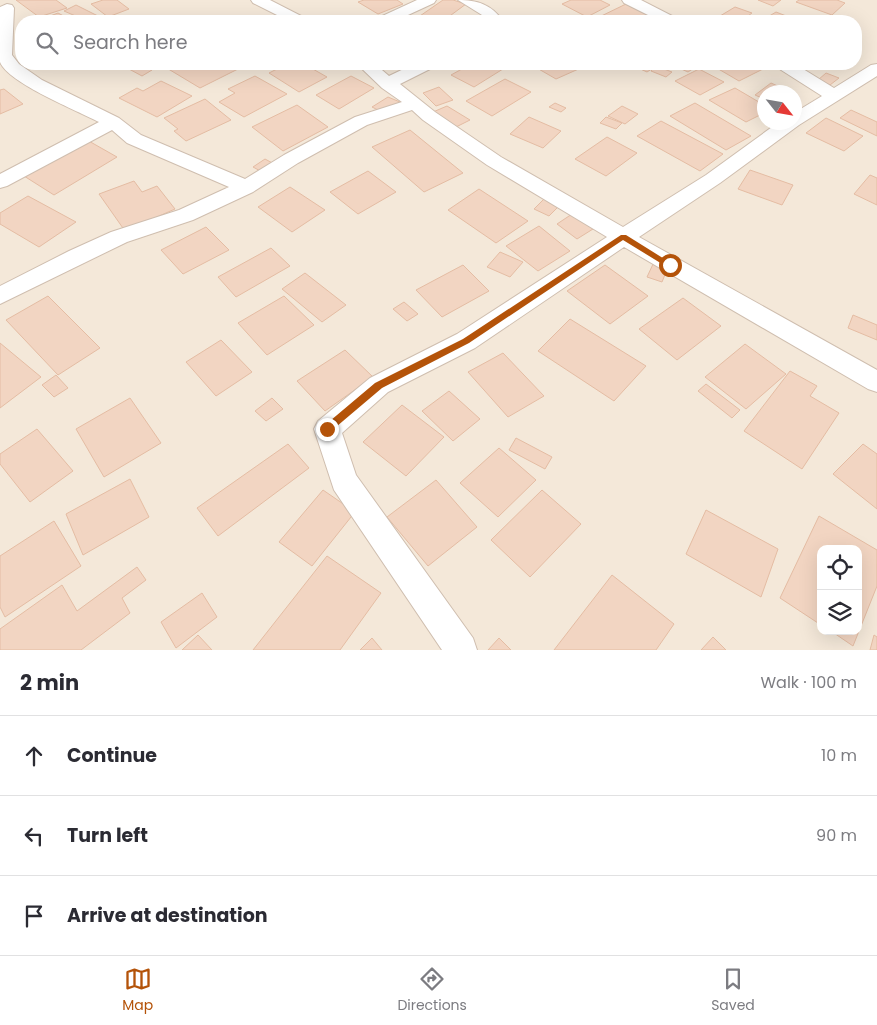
<!DOCTYPE html>
<html lang="en">
<head>
<meta charset="utf-8">
<style>
  body { margin:0; font-family:Poppins,sans-serif; background:#f2f2f3; color:#2b2b33 }
  .controls { position:absolute; right:15px; bottom:15px; display:grid; overflow:hidden; border-radius:10px; box-shadow:0 5px 20px #0002 }
  .controls button { width:45px; height:45px; display:grid; place-items:center; padding:0; border:0; border-bottom:1px solid #e1e1e2; background:#fff; color:#2b2b33; font:25px sans-serif }
  .compass { position:absolute; left:757px; top:85px; width:45px; height:45px; border-radius:50%; background:#fff; box-shadow:0 5px 20px #0002; rotate:121deg }
  .stop { position:absolute; width:15px; height:15px; margin:-11px; border:4px solid #b45309; border-radius:50%; background:#fff }
  .stop.end { background:#b45309; border-color:#fff; box-shadow:0 1px 5px #0008 }
  .list { margin:0; padding:0; list-style:none }
  h2 { display:flex; justify-content:space-between; align-items:center; height:65px; margin:0; padding:0 20px; font-size:21px }
  h2 small { font-size:16px; font-weight:400; color:#7c7c81 }
  .list li { display:grid; grid-template-columns:32px 1fr auto; gap:15px; align-items:center; box-sizing:border-box; height:80px; padding:0 20px; border-top:1px solid #e1e1e2 }
  .list b { display:block; font-size:19px; white-space:nowrap }
  .list em { font-size:16px; font-style:normal; color:#7c7c81 }
  .icon { flex:none; width:28px; height:28px; fill:none; stroke:currentColor; stroke-width:2; stroke-linecap:round; stroke-linejoin:round }
  .map { position:relative; flex:none; width:877px; height:650px; overflow:hidden }
  .search { position:absolute; background:#fff; box-shadow:0 5px 20px #0002; left:15px; right:15px; top:15px; height:55px; display:flex; align-items:center; gap:12px; box-sizing:border-box; padding:0 18px; border-radius:20px; color:#7c7c81; font-size:19px }
  .sheet { height:305px; background:#fff }
  nav { display:flex; justify-content:space-around; align-items:center; box-sizing:border-box; height:70px; border-top:1px solid #e1e1e2; background:#fff; font-size:14px; color:#7c7c81 }
  nav a { display:grid; justify-items:center; gap:2px }
  nav .on { color:#b45309 }
  .map>svg:first-child { display:block }
  .residential { fill:#f4e8d9; fill-rule:evenodd }
  .building { fill:#f2d5c2; stroke:#e4bca3 }
  .lines { fill:none; stroke-linecap:round; stroke-linejoin:round }
  .street-casing { stroke:#cfbeaf; stroke-width:2 }
  .street { fill:#fff; fill-rule:evenodd }
  .route { fill:#b45309 }
</style>
</head>
<body>
<div class="map">
<svg width="877" height="650" viewBox="0 0 877 650">
  <rect width="100%" height="100%" fill="#fcf6eb"/>
  <path class="residential" d="M0 0H877V650H0ZM21 21H856V64H21ZM764 92H794V122H764ZM821 549H858V631H821Z"/>
  <path class="building" d="M16 0H56L67 8 39 17Z
    M103 0H117L129 9 108 17 91 4Z
    M364 0H397L403 4 378 14 358 2Z
    M443 0H453L466 4 443 21H426L417 18Z
    M571 0H600L610 5 587 17 562 4Z
    M758 0H781L773 6Z
    M799 0H837L845 3 832 15 796 2Z
    M626 4 651 16 641 21H591Z
    M76 5 98 16 87 21 64 11Z
    M735 7 752 13 741 21H734L720 16Z
    M776 12 799 21H761Z
    M58 13 73 21H37Z
    M140 64 152 70 142 76 129 69Z
    M160 64H240L244 66 200 88Z
    M287 64H304L327 77 299 92 269 73Z
    M471 64H511L474 87 451 75Z
    M530 64H578L583 67 556 79Z
    M641 64H655L658 65 647 72 636 67Z
    M670 64H700L688 72Z
    M722 64H773L739 81 715 67Z
    M656 66 672 72 666 77 651 71Z
    M699 69 724 82 700 95 675 81Z
    M826 73 839 78 830 85 818 80Z
    M255 76 287 94 244 117 219 102 235 93 228 89Z
    M351 76 374 88 339 109 316 95Z
    M505 79 531 92 492 116 466 101Z
    M161 81 192 96 157 117 119 98 137 88 143 91Z
    M771 83 791 92H764V99L755 95Z
    M439 87 453 100 436 106 423 93Z
    M735 88 764 105V113L746 122 709 100Z
    M4 89 23 104 0 114V90Z
    M388 97 400 102 384 113 372 107Z
    M205 99 231 120 186 141 174 131 178 129 164 118Z
    M555 103 566 108 561 112 549 107Z
    M695 103 751 136 726 150 670 116Z
    M297 105 328 127 283 151 252 127Z
    M447 106 470 120 456 127 433 112Z
    M622 106 638 114 625 124 608 116Z
    M851 110 877 122V136L840 118Z
    M529 117 561 131 543 148 510 134Z
    M606 117 622 123 616 129 600 123Z
    M826 118 863 136 844 151 806 133Z
    M661 121 723 154 700 171 637 136Z
    M410 130 463 173 424 192 372 147Z
    M607 137 637 153 606 176 575 159Z
    M87 140 117 157 54 195 24 176Z
    M265 159 276 165 264 173 253 167Z
    M750 170 793 185 782 205 738 189Z
    M368 171 396 192 358 214 330 192Z
    M870 175 877 178V205L854 194Z
    M134 181 142 192 157 186 175 209 125 231 99 194Z
    M290 187 325 210 292 232 258 207Z
    M479 189 528 221 496 243 448 210Z
    M28 196 76 222 39 247 0 224V213Z
    M544 199 559 206 549 216 534 209Z
    M572 214 593 229 577 239 557 224Z
    M539 226 570 251 538 271 506 246Z
    M206 227 229 250 183 274 161 250Z
    M271 248 290 266 236 297 218 277Z
    M500 252 523 262 510 277 487 267Z
    M654 262 668 267 662 282 647 277Z
    M463 265 489 291 442 317 416 290Z
    M605 265 648 296 610 324 567 291Z
    M305 273 346 305 322 322 282 289Z
    M48 296 100 348 58 375 6 320Z
    M284 296 314 325 267 355 238 323Z
    M683 298 721 326 677 360 639 329Z
    M404 302 418 314 407 321 393 309Z
    M853 315 877 325V340L848 328Z
    M570 319 646 366 614 401 538 351Z
    M221 340 252 372 216 396 186 362Z
    M0 343 41 377 0 408Z
    M745 344 786 374 746 409 705 377Z
    M345 350 373 377 325 411 297 381Z
    M503 353 544 396 508 417 468 372Z
    M790 371 817 386 810 396 839 413 802 469 744 431Z
    M56 375 68 388 54 397 42 385Z
    M706 384 740 410 732 418 698 391Z
    M449 391 480 419 453 441 422 411Z
    M130 398 161 443 104 477 76 429Z
    M272 398 283 409 266 421 255 411Z
    M402 405 444 437 406 476 363 442Z
    M37 429 73 471 30 502 0 464V454Z
    M516 438 552 457 545 469 509 450Z
    M288 444 309 468 218 536 197 508Z
    M863 444 877 454V509L833 474Z
    M499 448 536 480 498 517 460 483Z
    M130 479 149 517 83 555 66 514Z
    M436 480 477 527 428 566 387 517Z
    M323 490 355 512 312 566 279 542Z
    M542 490 581 524 530 577 491 540Z
    M706 510 778 549 761 597 686 554Z
    M819 516 877 550V586L853 646 831 631H858V549H821V625L780 598Z
    M54 521 81 566 5 617 0 607V556Z
    M327 556 381 593 340 650H253Z
    M137 567 146 580 122 598 130 613 81 650H0V629L62 585 77 611Z
    M612 575 674 624 656 650H554Z
    M202 593 217 617 176 648 161 622Z
    M198 635 212 650H182Z
    M874 635 877 637V650H870Z
    M713 637 726 650H701Z
    M372 638 382 650H360Z
    M499 638 511 650H488Z"/>
  <g class="lines">
    <g class="street-casing">
      <path id="street" d="M251 0H270L305 18 308 21H289L253 3Z
        M417 0H436L434 3 395 21H375L378 18Z
        M458 0C477 0 491 4 503 21H487L482 15Z
        M622 0H641L676 18 679 21H660L624 3Z
        M7 4 12 5 14 8 12 55 19 64 42 80 119 118 141 135 245 179 284 155 355 117 402 102 382 88 357 64H375L389 76 414 64H434L432 68 400 84 435 112 501 157 623 227 706 175 779 122H794V113L822 96 778 68 776 64H795L834 88 871 65 877 64V76L799 125 720 183 639 237 877 370V392L868 389 624 247 475 348 388 392 342 433 356 475 473 638 477 650H442L334 490 314 429 318 421 370 378 457 334 607 237 487 165 423 120 412 110 367 125 298 163 253 192 193 220 127 242 0 304V286L69 251 111 232 179 210 229 187 127 143 112 130 7 186 0 188V174L99 122C78 111 8 83 0 62 0 53 0 19 0 7Z"/>
    </g>
    <use href="#street" class="street"/>
  </g>
  <path class="route" d="M621 235H626L674 265 673 267H667L623 240 469 343 382 388 330 432H324V426L375 383 463 339Z"/>
</svg>
<div class="controls">
<button><svg class="icon" aria-label="locate" viewBox="0 0 24 24"><circle cx="12" cy="12" r="6"/><path d="M12 2v4M12 18v4M2 12h4M18 12h4"/></svg></button>
<button><svg class="icon" aria-label="layers" viewBox="0 0 24 24"><path d="M12 4l9 5-9 5-9-5zM3 14l9 5 9-5"/></svg></button>
</div>
<svg class="compass" viewBox="-18 -18 36 36"><path d="M0-13l5 13h-10z" fill="#e53935"/><path d="M0 13l5-13h-10z" fill="#7c7c81"/></svg>
<div class="stop" style="left:670px;top:265px"></div>
<div class="stop end" style="left:327px;top:429px"></div>
<div class="search"><svg class="icon" aria-label="search" viewBox="0 0 24 24"><circle cx="10" cy="10" r="6"/><path d="M15 15l6 6"/></svg>Search here</div>
</div>
<section class="sheet">
<h2>2 min<small>Walk · 100 m</small></h2>
<ul class="list">
<li><svg class="icon" aria-label="ahead" viewBox="0 0 24 24"><path d="M12 20V5M6 11l6-6 6 6"/></svg><div><b>Continue</b></div><em>10 m</em></li>
<li><svg class="icon" aria-label="left" viewBox="0 0 24 24"><path d="M17 20v-9H6M10 6l-5 5 5 5"/></svg><div><b>Turn left</b></div><em>90 m</em></li>
<li><svg class="icon" aria-label="arrive" viewBox="0 0 24 24"><path d="M6 21V4h12l-3 4 3 4H6"/></svg><div><b>Arrive at destination</b></div></li>
</ul>
</section>
<nav>
<a class="on"><svg class="icon" aria-label="map" viewBox="0 0 24 24"><path d="M3 6l6-2 6 2 6-2v14l-6 2-6-2-6 2zM9 4v14M15 6v14"/></svg>Map</a>
<a><svg class="icon" aria-label="directions" viewBox="0 0 24 24"><path d="M12 3l9 9-9 9-9-9zM9 14v-3h6M13 9l2 2-2 2"/></svg>Directions</a>
<a><svg class="icon" aria-label="saved" viewBox="0 0 24 24"><path d="M7 4h10v16l-5-4-5 4z"/></svg>Saved</a>
</nav>
</body>
</html>
